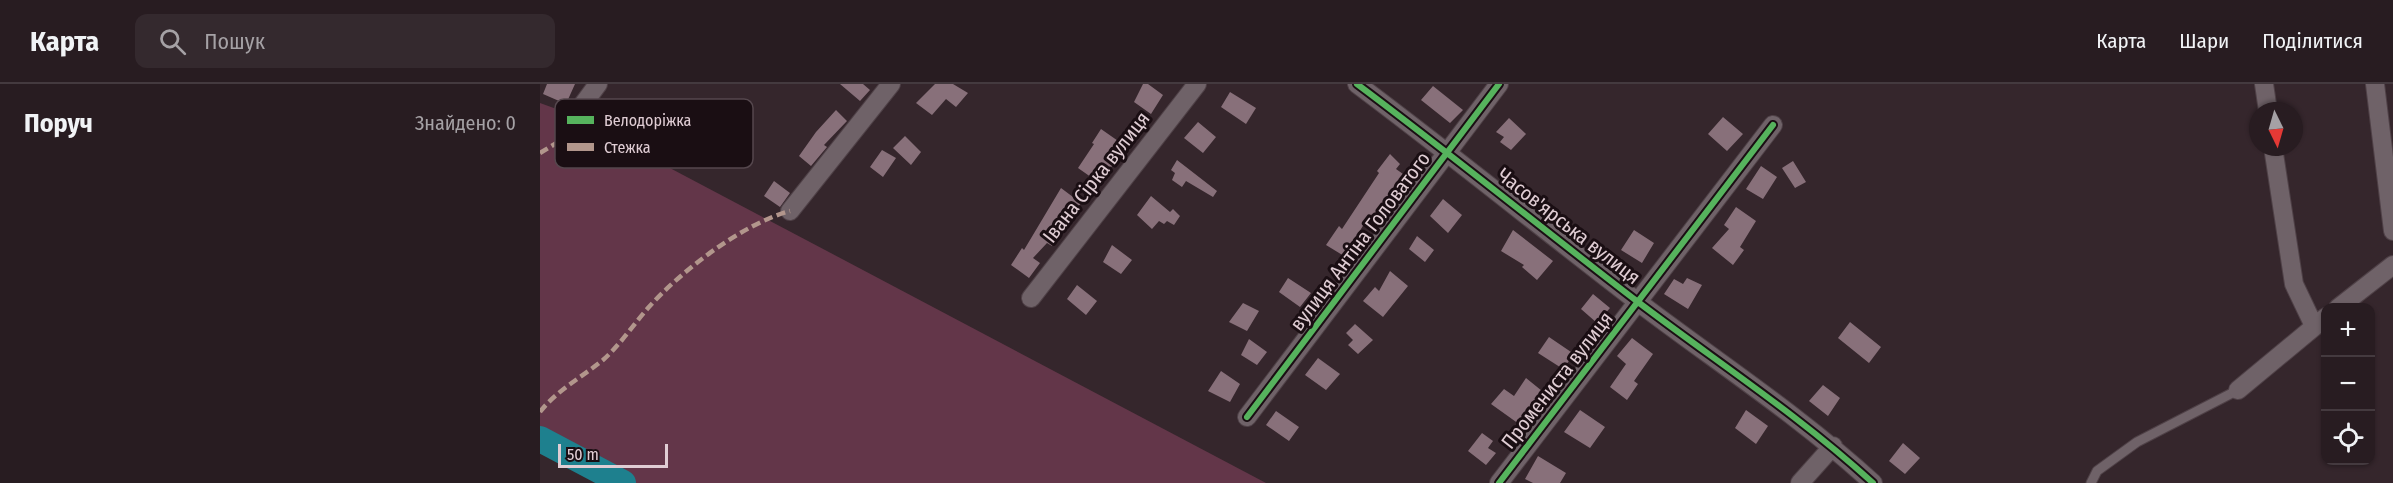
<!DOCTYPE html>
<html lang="uk">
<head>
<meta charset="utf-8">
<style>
  body { margin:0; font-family:"Fira Sans Condensed",sans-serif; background:#34292e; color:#f1f3f6 }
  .controls { position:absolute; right:18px; bottom:18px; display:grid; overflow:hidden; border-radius:12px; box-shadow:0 2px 4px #0004 }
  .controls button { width:54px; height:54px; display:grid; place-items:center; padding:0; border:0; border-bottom:2px solid #443a3f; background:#281c21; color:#f1f3f6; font:30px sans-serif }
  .compass { position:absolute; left:1709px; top:18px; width:54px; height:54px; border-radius:50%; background:#281c21; box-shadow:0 2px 4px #0004; rotate:175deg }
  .scale { position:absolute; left:18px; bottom:15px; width:110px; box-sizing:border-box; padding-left:6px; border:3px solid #e0cdd4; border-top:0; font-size:16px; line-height:21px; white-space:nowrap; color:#e0cdd4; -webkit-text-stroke:4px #1a0e13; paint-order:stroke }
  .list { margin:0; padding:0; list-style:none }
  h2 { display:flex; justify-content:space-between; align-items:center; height:78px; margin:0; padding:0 24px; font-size:26px }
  h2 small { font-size:20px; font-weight:400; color:#a5a1a5 }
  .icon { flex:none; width:33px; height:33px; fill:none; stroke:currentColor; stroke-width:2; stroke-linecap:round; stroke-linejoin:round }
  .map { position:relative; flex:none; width:1853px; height:399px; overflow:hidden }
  header { display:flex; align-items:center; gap:36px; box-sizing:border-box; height:84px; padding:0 30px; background:#281c21; border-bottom:2px solid #443a3f }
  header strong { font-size:28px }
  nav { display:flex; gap:33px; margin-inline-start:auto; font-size:21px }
  .search { width:420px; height:54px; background:#34292e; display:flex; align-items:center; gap:15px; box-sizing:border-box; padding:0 21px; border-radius:12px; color:#a5a1a5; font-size:22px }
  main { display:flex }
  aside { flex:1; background:#281c21 }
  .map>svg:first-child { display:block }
  .green { fill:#633649 }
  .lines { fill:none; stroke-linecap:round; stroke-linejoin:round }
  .river { stroke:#1e808e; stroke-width:26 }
  .building { fill:#88707a }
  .service-casing { stroke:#4f4147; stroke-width:11 }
  .minor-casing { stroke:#4f4147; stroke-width:20 }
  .service { stroke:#6f6268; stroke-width:9 }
  .minor { stroke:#6f6268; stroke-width:18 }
  .quiet { stroke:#b2968c; stroke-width:4.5; stroke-dasharray:9 4.5; stroke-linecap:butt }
  .cycleway-casing { stroke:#1a0e13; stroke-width:10 }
  .cycleway { stroke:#56b35d; stroke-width:6 }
  .labels { text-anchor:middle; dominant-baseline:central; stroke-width:6; stroke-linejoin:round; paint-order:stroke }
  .street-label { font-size:20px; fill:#e0cdd4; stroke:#1a0e13 }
  .key { fill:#1a0e13; stroke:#55474d; stroke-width:1.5 }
  .key-label { font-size:16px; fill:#e0cdd4 }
</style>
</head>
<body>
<header>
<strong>Карта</strong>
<div class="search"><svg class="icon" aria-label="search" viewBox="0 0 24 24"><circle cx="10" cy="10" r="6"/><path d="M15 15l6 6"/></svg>Пошук</div>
<nav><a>Карта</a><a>Шари</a><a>Поділитися</a></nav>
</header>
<main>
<aside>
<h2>Поруч<small>Знайдено: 0</small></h2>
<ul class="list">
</ul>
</aside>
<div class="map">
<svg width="1853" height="399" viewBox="0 0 1853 399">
  <rect width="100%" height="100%" fill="#35262c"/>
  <path class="green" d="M0 19 22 27 726 399H83L0 355Z"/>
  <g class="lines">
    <path class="river" d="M0 355 83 399"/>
  </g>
  <path class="building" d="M7 0H35L26 20 3 10Z
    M300 0H323L330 6 320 17Z
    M395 0H413L428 9 416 23 406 15 392 31 376 19Z
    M603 0H608L623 11 611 30 594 18Z
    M893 2 923 26 910 39 881 16Z
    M690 8 716 24 706 40 681 23Z
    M296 26 307 37 284 61 287 63 271 82 259 72 276 48Z
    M1183 33 1203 50 1187 67 1168 50Z
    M969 34 986 50 971 66 960 58 964 53 956 48Z
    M658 38 676 53 663 69 644 54Z
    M561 45 581 59 574 67 580 73 558 98 538 84 554 60 552 59Z
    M365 52 381 68 371 81 353 64Z
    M342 66 356 74 343 93 330 83Z
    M850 70 860 80 856 85 863 90 852 110 838 129 842 132 834 142 826 137 804 172 786 161 799 142 802 145 839 89 837 87Z
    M637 76 677 107 673 113 646 97 642 103 632 96 635 89 631 86Z
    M1253 77 1266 98 1255 104 1242 84Z
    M1221 82 1237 93 1223 115 1206 105Z
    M234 97 250 109 240 123 224 112Z
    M521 104 541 119 530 135 528 134 512 162 507 159 493 174 500 179 489 194 471 181 482 164 484 166Z
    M611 112 630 128 633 125 640 132 634 141 627 137 624 140 619 137 612 145 597 131Z
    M903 115 922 131 908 149 890 132Z
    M1196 123 1216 137 1200 163 1204 166 1193 181 1172 164 1189 145 1184 141Z
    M973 146 1013 177 997 196 982 183 984 181 961 167Z
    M1094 146 1114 159 1102 179 1081 166Z
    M877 152 894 166 885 178 869 165Z
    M572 161 592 176 581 190 563 178Z
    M850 187 868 202 843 233 823 217 835 203 839 207Z
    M748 194 771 209 760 223 739 208Z
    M1147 194 1162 201 1148 225 1124 210 1134 195 1143 200Z
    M537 201 557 217 546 231 527 215Z
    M1053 210 1070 224 1057 239 1041 225Z
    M703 219 719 227 707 247 689 238Z
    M1310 238 1341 263 1329 279 1298 254Z
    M815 240 833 256 818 270 808 261 813 256 806 249Z
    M1009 253 1034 270 1023 285 998 269Z
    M1092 254 1113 270 1094 297 1098 300 1087 316 1070 303 1086 280 1077 272Z
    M709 255 727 268 717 281 701 271Z
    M778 274 800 290 786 306 765 291Z
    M681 287 700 300 690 318 668 307Z
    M986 294 1007 311 979 340 951 320 964 305 974 312Z
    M1283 301 1300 314 1288 332 1269 317Z
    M1040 326 1065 343 1050 364 1024 348Z
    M1206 326 1228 342 1216 360 1195 344Z
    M736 327 759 343 749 357 726 341Z
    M942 349 953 357 948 364 956 369 946 381 928 367Z
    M1363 359 1380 374 1365 390 1349 377Z
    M998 372 1026 389 1020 399H993L985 395Z"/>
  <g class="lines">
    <g class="service-casing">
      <path id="service" d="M1551 399 1557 387 1597 358 1698 306"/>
    </g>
    <g class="minor-casing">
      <path id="minor" d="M817 0C912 71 1004 146 1098 218 1177 278 1260 332 1333 399
        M1724 0 1728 27
        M1835 0 1853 147
        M41 23 58 0
        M1733 63 1754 200 1774 242
        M250 127 351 0
        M491 214 657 0
        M1798 224 1853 181
        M1698 306 1786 233
        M707 333 959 0
        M959 399 1233 41
        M1260 399 1293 362"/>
    </g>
    <use href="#service" class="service"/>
    <use href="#minor" class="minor"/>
    <path class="quiet" d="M0 69 23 55 41 23
      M0 328C16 307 42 293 63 276 80 261 93 241 108 224 141 187 202 140 250 127"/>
    <g class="cycleway-casing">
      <path id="cycleway" d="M817 0C912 71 1004 146 1098 218 1177 278 1260 332 1333 399
        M707 333 959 0
        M959 399 1233 41"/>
    </g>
    <use href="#cycleway" class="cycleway"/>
  </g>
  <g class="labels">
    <g class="street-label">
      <text transform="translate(556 93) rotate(-52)">Івана Сірка вулиця</text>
      <text transform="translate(1029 142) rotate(38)">Часов'ярська вулиця</text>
      <text transform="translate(820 157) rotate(-53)">вулиця Антіна Головатого</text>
      <text transform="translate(1017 296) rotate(-52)">Промениста вулиця</text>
    </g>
  </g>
  <rect x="15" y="15" width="198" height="69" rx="9" class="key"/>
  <rect x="27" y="32" width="27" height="8" fill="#56b35d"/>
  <rect x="27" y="59" width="27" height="8" fill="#b2968c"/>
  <g class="key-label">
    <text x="64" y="42">Велодоріжка</text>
    <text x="64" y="69">Стежка</text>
  </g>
</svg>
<div class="controls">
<button>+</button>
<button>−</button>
<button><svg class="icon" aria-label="locate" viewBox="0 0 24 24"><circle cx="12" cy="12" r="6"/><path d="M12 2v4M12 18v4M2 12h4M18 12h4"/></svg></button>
</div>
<svg class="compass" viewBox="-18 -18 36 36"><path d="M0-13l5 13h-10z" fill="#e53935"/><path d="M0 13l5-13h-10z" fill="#a5a1a5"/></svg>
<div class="scale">50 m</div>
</div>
</main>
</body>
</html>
